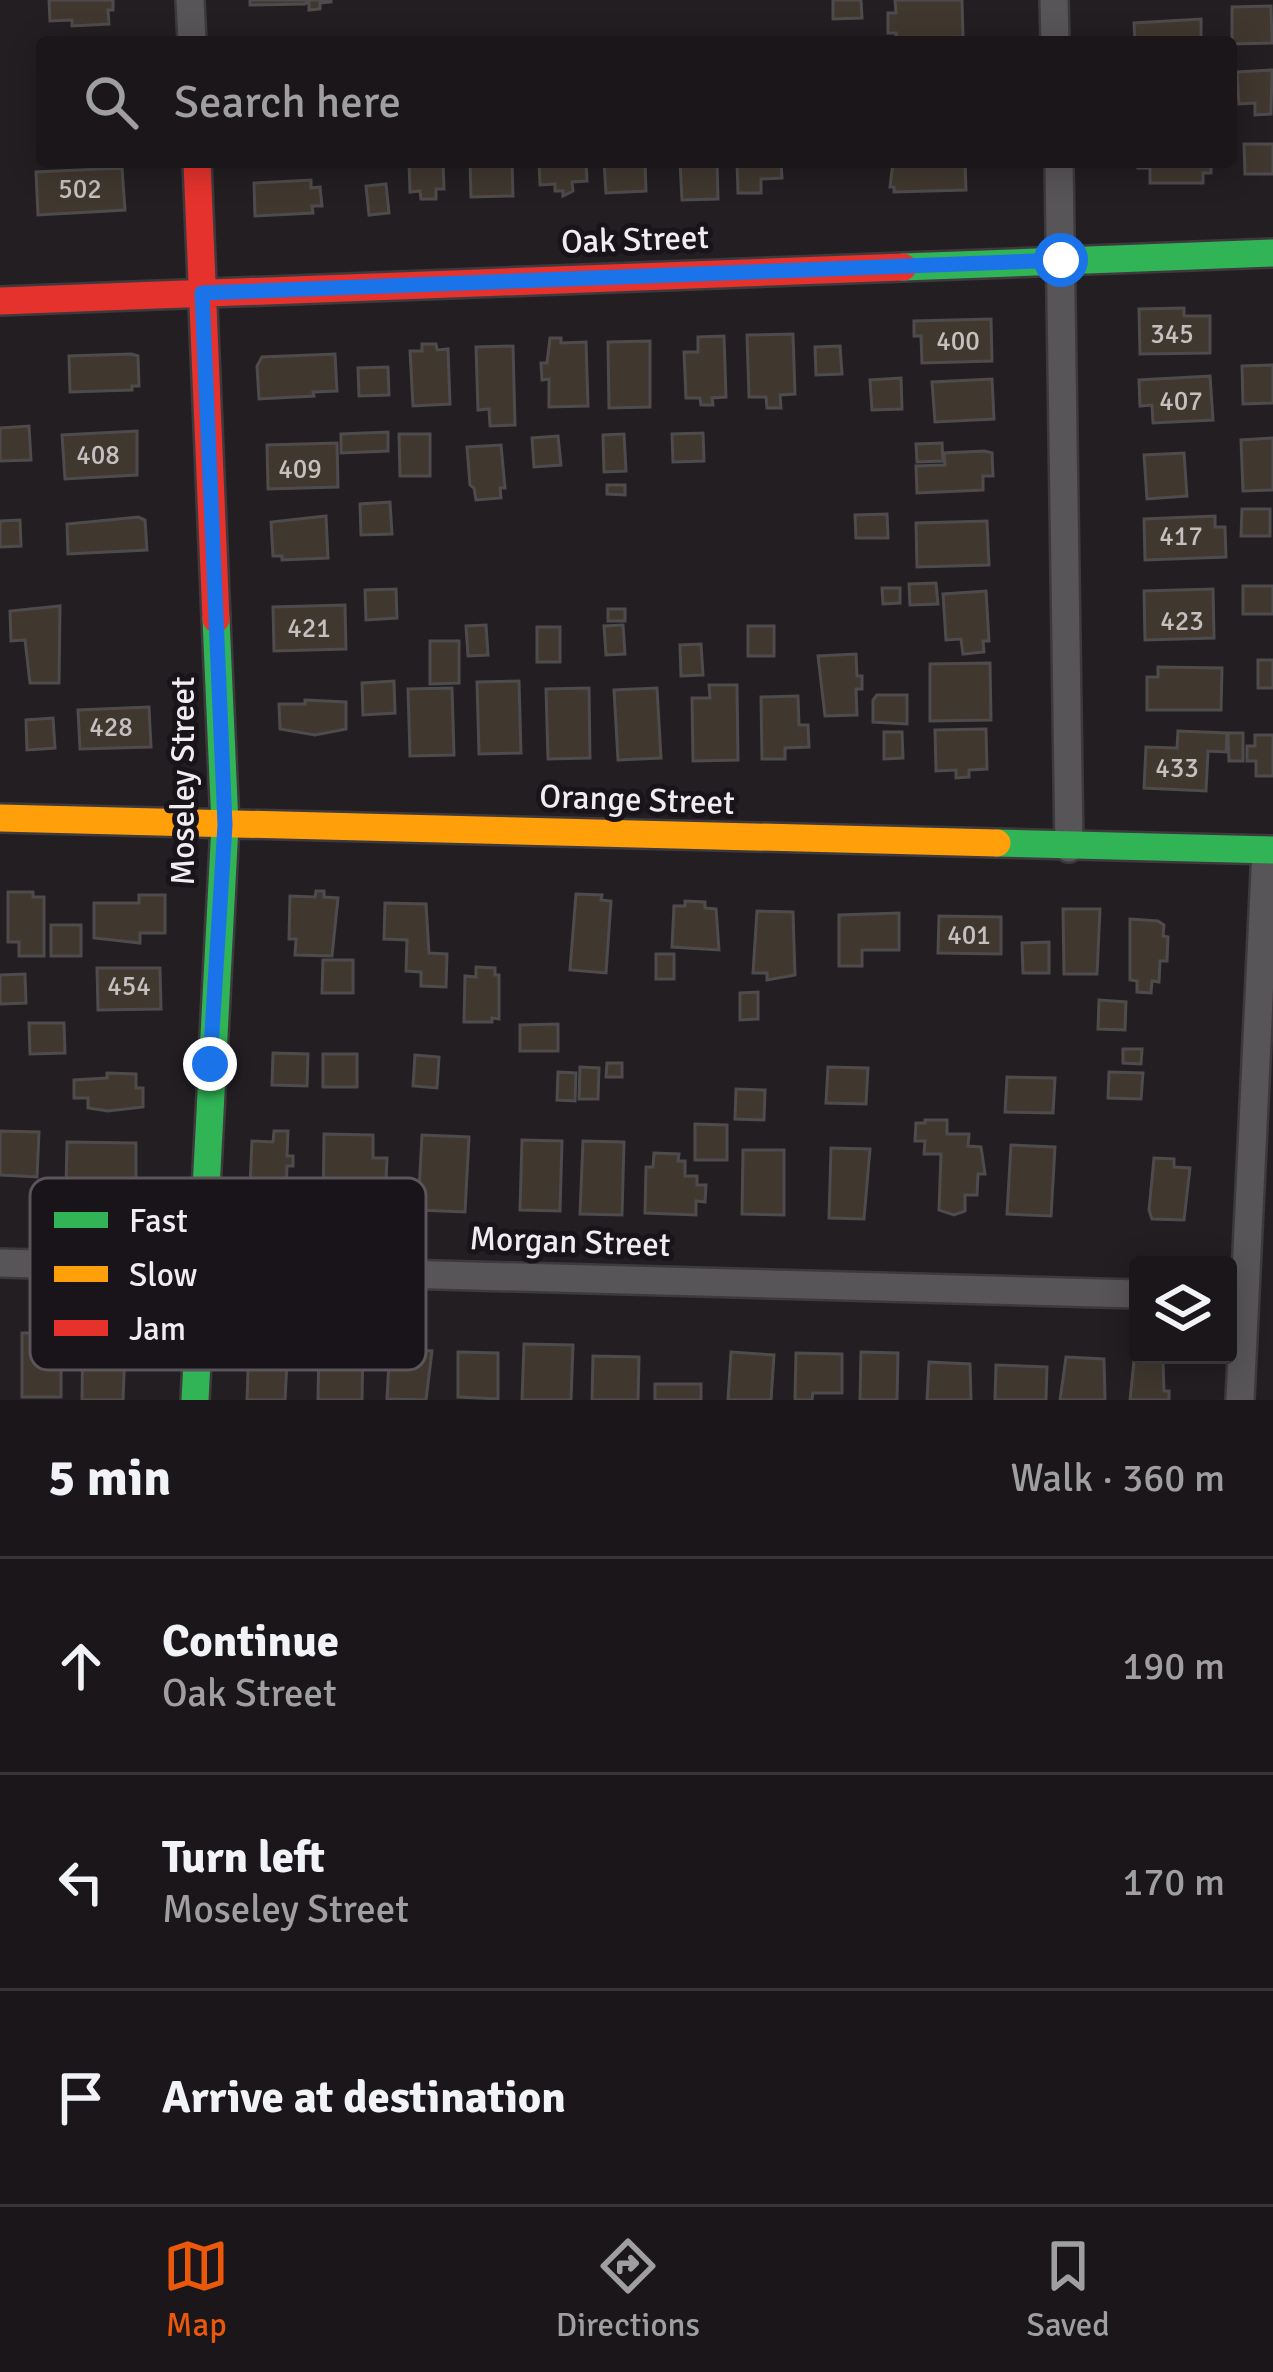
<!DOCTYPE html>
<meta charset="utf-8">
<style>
:root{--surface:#1a161a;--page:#272327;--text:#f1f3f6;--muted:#9f9fa2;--line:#383539;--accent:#ea580c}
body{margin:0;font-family:Signika,sans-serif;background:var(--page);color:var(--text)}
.controls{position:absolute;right:36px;bottom:36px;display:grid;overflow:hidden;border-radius:12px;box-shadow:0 6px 30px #0003}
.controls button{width:108px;height:108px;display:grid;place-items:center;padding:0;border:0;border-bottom:3px solid var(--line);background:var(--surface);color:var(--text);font:60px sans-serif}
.stop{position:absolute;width:36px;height:36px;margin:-27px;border:9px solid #1a73e8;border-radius:50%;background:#fff}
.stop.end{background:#1a73e8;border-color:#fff;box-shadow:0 3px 12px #0008}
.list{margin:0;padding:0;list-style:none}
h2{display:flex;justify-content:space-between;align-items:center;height:156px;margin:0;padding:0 48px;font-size:51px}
h2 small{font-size:39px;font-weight:400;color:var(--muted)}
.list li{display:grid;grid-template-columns:78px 1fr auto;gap:36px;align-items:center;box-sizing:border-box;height:216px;padding:0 48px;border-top:3px solid var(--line)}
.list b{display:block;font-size:45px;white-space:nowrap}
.list p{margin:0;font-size:39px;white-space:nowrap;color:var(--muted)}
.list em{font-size:39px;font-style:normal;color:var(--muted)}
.icon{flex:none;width:66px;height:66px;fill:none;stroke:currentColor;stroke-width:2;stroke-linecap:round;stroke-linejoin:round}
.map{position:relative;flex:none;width:1273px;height:1400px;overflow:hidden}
.search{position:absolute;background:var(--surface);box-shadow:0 6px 30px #0003;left:36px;right:36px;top:36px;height:132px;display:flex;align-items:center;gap:30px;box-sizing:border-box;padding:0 42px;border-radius:12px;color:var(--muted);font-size:45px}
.sheet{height:804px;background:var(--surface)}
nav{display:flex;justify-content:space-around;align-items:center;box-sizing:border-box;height:168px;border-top:3px solid var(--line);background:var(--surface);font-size:33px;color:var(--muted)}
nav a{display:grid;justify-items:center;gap:6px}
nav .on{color:var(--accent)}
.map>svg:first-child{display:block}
</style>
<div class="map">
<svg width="1273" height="1400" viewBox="0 0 1273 1400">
<rect width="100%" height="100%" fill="#221e22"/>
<path fill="#40382f" stroke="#4e4b4c" stroke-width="3" d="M49,0h64v10h-5l1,14 -37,2v-6l-22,1z
M250,0h81v2l-11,1v6l-11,1v-9l-4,3 -55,1z
M833,0h28l1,18 -29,1z
M895,0h67l1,37 -67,2v-6h-8v-20h8z
M1271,6l1,37 -40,1v-37z
M1201,19v23h-66l-1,-19z
M1272,70l-1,44 -16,1v-12l-16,1 -2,-32z
M1244,144h29v30h-28z
M409,162h34l1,27h-8v10h-15l-1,-8 -10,1z
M470,162h42l1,34 -42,1z
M539,162h47l1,19 -15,1 1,9 -10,5v-5h-8v-7l-15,1z
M604,162h41l1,29 -40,2z
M680,162h37l1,37 -36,1z
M737,162h44l1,16 -21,1v14h-23z
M893,162h72l1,28 -72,2v-5h-4z
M1138,162h73v11h-8v10h-53v-15h-12z
M122,168l3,42 -87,5 -2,-43z
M311,180v8l9,-1 2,19h-10l1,7 -58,3 -1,-33z
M386,184l3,29 -20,2 -3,-29z
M1184,308v8h26v37l-70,1 -1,-45z
M991,319l1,42 -70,2 -1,-27h-7v-15z
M793,334l2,60 -15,1 1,13h-14l-1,-11h-17l-2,-62z
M724,336l2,61 -14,1 1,7h-12l-1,-7h-14l-2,-46h14v-15z
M550,338h11v5l25,-1 2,64 -39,1v-28l-7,1 -1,-17h6z
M650,341v66l-41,1 -1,-66z
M422,344h14l1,6 11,-1 2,55 -37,2 -3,-55h12z
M513,346l2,79 -25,1 -1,-17 -11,1 -2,-63z
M840,346l2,28 -26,1 -1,-28z
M131,354l7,2 1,30h-7v4l-62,2 -1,-36z
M335,354l2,37 -24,1 1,4 -55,3 -2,-33 5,-9z
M1273,365v38l-30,1 -1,-38z
M388,367l1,28 -30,1 -1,-28z
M1210,376l3,44 -60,3 -1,-18 -12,1 -1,-26z
M901,378l1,31 -30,1 -2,-30z
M992,379l2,40 -59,3 -3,-40z
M29,426l2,34 -31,1v-33z
M137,431v44l-72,4 -3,-44z
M388,432v19l-47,2v-19z
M703,433l1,28 -31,1 -1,-28z
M399,434h31v42h-30z
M624,434l2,37 -22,1 -1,-37z
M558,436l3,29 -27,2 -2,-29z
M1273,438v52l-30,1 -2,-51z
M337,443l1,44 -70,2 -1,-44z
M942,443l1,18 -26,1 -1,-18z
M501,445l4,43h-5l1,10 -25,2 -2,-12 -4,-3 -3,-38z
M984,451l8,2 1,23h-10v14l-66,3 -1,-27 29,-1 -1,-12z
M1184,453l3,43 -40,3 -3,-44z
M607,485h18v10l-18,-1z
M390,502l2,32 -31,1 -1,-31z
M1242,509h28v27h-29z
M887,514l1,24h-32l-1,-23z
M326,516l2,42 -46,2v-4h-9l-2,-34z
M1215,516v11h10l1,30 -81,3 -1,-41z
M138,517l7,3 2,30 -79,4 -1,-30z
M20,520l1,26 -21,1v-26z
M987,521l2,44 -72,2 -1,-44z
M936,583l2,21 -28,1 -1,-21z
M1243,586h30v28h-30z
M882,588h18v15l-17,1z
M396,589l1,29 -31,2 -1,-30z
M1213,589l1,49 -69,2 -1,-49z
M986,591l3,50h-6l1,11 -21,2 -2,-15 -15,1 -3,-46z
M345,605l1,44 -72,2 -1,-44z
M60,606l-1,77h-29l-5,-43 -14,1 -1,-30z
M608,609h17v12h-17z
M486,625l2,30 -20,1 -2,-30z
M623,625l2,29 -19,1 -2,-29z
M748,626h26v30h-26z
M537,627h23v35h-23z
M430,641h29v42l-29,1z
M701,644l2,31 -22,1 -1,-31z
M856,654l1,22h5v13h-6l1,26 -32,1 -7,-60z
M1258,660h15v28h-15z
M990,663l1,57 -61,1v-57z
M1158,667l64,1 -1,42h-74v-33h11z
M394,681l1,32 -32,2 -1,-32z
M519,681l2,72 -42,1 -2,-72z
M709,685h28l1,75 -45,1 -1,-63h18z
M452,688l2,67 -44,1 -2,-67z
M589,688l1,70 -42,1 -2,-70z
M657,688l4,70 -43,2 -4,-70z
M877,695h30v29l-34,-2v-22z
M798,696l1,29h9l1,22 -24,1v11h-23l-1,-62z
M305,700l41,2v27l-31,6 -35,-6 -1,-25h26z
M149,707l2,40 -71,2 -2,-39z
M53,718l2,30 -28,2 -1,-30z
M986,729l1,40 -18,1v7l-13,1v-8l-20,1 -1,-41z
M1178,731l49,2 -1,19 -18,-1 -2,40 -62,-3 2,-41 31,1z
M884,732h18l1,26 -19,1z
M1228,733h15v28h-14z
M1255,735h18v41h-17v-15h-9v-15h8z
M316,891h8v6l14,1 -6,58 -37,-1 1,-16h-7l1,-43 25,1z
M8,892h25v5h11v59h-25v-14h-11z
M576,894l26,1 -1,5 10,1 -5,72 -36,-3z
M139,895h26v38h-25v10l-46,-5v-35h45z
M685,901l20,1v6l11,1 3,41 -47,-3 2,-41h11z
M385,903l41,1 3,49 18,1 -1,33 -25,-1v-14l-15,-1 1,-31 -23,-1z
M1063,909h37l-3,65h-33z
M757,911l36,1 2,63 -28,5v-7h-14z
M899,913v37h-37v16h-23v-51z
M939,916l62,1v37l-63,-1z
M1130,919l28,2 6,4 -1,11 5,1 -1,24h-7l-1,21 -7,-1 -1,12 -14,-1v-11l-7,-1z
M51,925h30v31h-30z
M1049,942v31h-26l-1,-30z
M656,954h18v25h-18z
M323,960h30v33h-31z
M476,967l19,1v7h4v44l-7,-1v4h-28l1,-46 11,1z
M97,968h63l1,41 -63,1z
M25,974l1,29 -26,1v-29z
M758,992v27l-18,1v-27z
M1099,1000l27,2 -1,28 -27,-1z
M29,1023h35l1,30 -35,1z
M558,1024v27h-38v-26z
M1123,1049h19l-1,15 -18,-1z
M273,1053l35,1 -1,32 -35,-1z
M323,1054h34v33h-34z
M415,1055l24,2 -2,31 -24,-2z
M607,1063h15v14h-16z
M580,1067l19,1 -1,31h-19z
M828,1067l40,1 -2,36 -40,-1z
M558,1072l18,1 -1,28 -18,-1z
M1109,1072l34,1 -2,26 -33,-1z
M107,1073l29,1v14h7v19l-35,4 -20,-3v-10h-14v-18l33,-2z
M1007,1077l48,1 -2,35 -48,-1z
M736,1089l29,1 -1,30 -29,-1z
M925,1120h22v14h22l-1,12 13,1 4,27h-7l-1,21h-12v16l-11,4 -15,-5 2,-56h-17l1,-13h-10l1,-18h9z
M695,1124l32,1v35h-32z
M0,1131l39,1 -2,45 -37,-2z
M274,1131h14l-1,25h6v10h-6l-1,35h-20v9l-17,-1 3,-68 21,1z
M324,1134l49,1v23h14l-1,24h-15v26l-48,-1z
M422,1135l47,2 -4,75 -47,-2z
M522,1140l40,1 -2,70 -40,-1z
M583,1141l41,1 -2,73 -42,-1z
M67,1142l69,1v45l-70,-1z
M1011,1145l44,2 -4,69 -44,-2z
M831,1148l39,1 -6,70 -35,-1z
M743,1150h41v65l-42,-1z
M654,1153l25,1 -1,7h7v15h12v9h9l-1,17 -9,-1v14l-51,-2 1,-46h7z
M1154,1158l20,1v8l16,1 -6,52 -32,-1 -3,-9z
M83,1325h43l-3,75h-41z
M22,1333h30v10h9v54h-39z
M319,1340l44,1 -1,59h-44z
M249,1341l39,1 -3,58h-38z
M390,1343l29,2v5l13,1 -6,49 -39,-1z
M524,1344l49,1 -2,55h-49z
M458,1352l40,1v46l-40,-2z
M731,1352l43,3 -3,45h-43z
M861,1352l37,1 -1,47h-37z
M796,1353l46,1v39h-29l-1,7h-17z
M593,1356l46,1 -1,43h-46z
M1066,1357l38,2 1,41h-45z
M1134,1361l29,1 1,29h5v9h-39z
M929,1362l41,2 1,36h-44z
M996,1365l51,2 -1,33h-51z
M655,1384h46v16h-46z"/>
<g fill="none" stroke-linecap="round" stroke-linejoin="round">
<defs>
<path id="street" d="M190,0l2,42
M1054,0l1,42
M1059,162l10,686
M0,1263l1138,31
M1240,1400l26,-550"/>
<path id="fast" d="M903,267l370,-14
M997,843l276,7
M195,1400l30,-575 -9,-206"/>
<path id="slow" d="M0,818l997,25"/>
<path id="jam" d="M197,162l19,457
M0,301l903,-34"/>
</defs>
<use href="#street" stroke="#3d393d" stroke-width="32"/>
<use href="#fast" stroke="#3d393d" stroke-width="32"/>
<use href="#slow" stroke="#3d393d" stroke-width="32"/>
<use href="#jam" stroke="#3d393d" stroke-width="32"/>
<use href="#street" stroke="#585558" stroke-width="27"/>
<use href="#fast" stroke="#30b455" stroke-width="27"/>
<use href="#slow" stroke="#ff9f0a" stroke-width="27"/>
<use href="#jam" stroke="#e5322d" stroke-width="27"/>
</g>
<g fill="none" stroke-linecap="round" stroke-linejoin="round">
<path stroke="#1a73e8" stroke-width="15" d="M210,1064l15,-239 -23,-532 859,-33"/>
</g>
<g text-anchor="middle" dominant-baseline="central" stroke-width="10" stroke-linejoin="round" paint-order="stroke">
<g font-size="27" fill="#c5bfc0">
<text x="80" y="189">502</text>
<text x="1172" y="334">345</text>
<text x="958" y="341">400</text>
<text x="1181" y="401">407</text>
<text x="98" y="455">408</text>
<text x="300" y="469">409</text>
<text x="1181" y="536">417</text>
<text x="1182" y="621">423</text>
<text x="309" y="628">421</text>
<text x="111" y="727">428</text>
<text x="1177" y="768">433</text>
<text x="969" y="935">401</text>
<text x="129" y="986">454</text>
</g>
<g font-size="33" fill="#f1ecf1" stroke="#191419">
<text transform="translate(635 240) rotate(-2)">Oak Street</text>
<text transform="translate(183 781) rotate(-90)">Moseley Street</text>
<text transform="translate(637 800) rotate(2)">Orange Street</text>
<text transform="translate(570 1242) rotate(2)">Morgan Street</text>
</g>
</g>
<rect x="30" y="1178" width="396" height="192" rx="18" fill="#191419" stroke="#5a555a" stroke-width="3"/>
<rect x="54" y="1212" width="54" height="16" fill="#30b455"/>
<rect x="54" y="1266" width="54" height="16" fill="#ff9f0a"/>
<rect x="54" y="1320" width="54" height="16" fill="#e5322d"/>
<g font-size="33" fill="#f1ecf1">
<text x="129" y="1232">Fast</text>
<text x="129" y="1286">Slow</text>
<text x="129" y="1340">Jam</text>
</g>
</svg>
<div class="controls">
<button><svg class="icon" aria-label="layers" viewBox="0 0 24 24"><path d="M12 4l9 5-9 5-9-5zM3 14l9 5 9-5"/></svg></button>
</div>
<div class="stop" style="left:1061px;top:260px"></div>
<div class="stop end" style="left:210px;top:1064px"></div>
<div class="search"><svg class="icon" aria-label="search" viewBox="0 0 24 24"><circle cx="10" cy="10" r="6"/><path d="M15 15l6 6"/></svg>Search here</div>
</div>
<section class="sheet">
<h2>5 min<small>Walk · 360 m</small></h2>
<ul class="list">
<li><svg class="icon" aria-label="ahead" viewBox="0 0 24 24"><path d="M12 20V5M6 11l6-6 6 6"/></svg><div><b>Continue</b><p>Oak Street</p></div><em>190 m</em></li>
<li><svg class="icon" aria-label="left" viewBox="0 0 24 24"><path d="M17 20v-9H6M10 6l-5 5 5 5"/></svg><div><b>Turn left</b><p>Moseley Street</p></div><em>170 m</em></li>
<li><svg class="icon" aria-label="arrive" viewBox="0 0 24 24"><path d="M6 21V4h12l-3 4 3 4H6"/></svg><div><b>Arrive at destination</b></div></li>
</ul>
</section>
<nav>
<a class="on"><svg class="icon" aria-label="map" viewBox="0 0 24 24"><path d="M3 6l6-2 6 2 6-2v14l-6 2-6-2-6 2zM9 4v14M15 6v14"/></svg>Map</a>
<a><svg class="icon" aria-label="directions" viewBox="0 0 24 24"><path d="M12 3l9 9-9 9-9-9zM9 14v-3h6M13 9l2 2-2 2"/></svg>Directions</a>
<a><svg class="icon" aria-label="saved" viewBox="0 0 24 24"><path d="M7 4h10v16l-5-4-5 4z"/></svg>Saved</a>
</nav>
